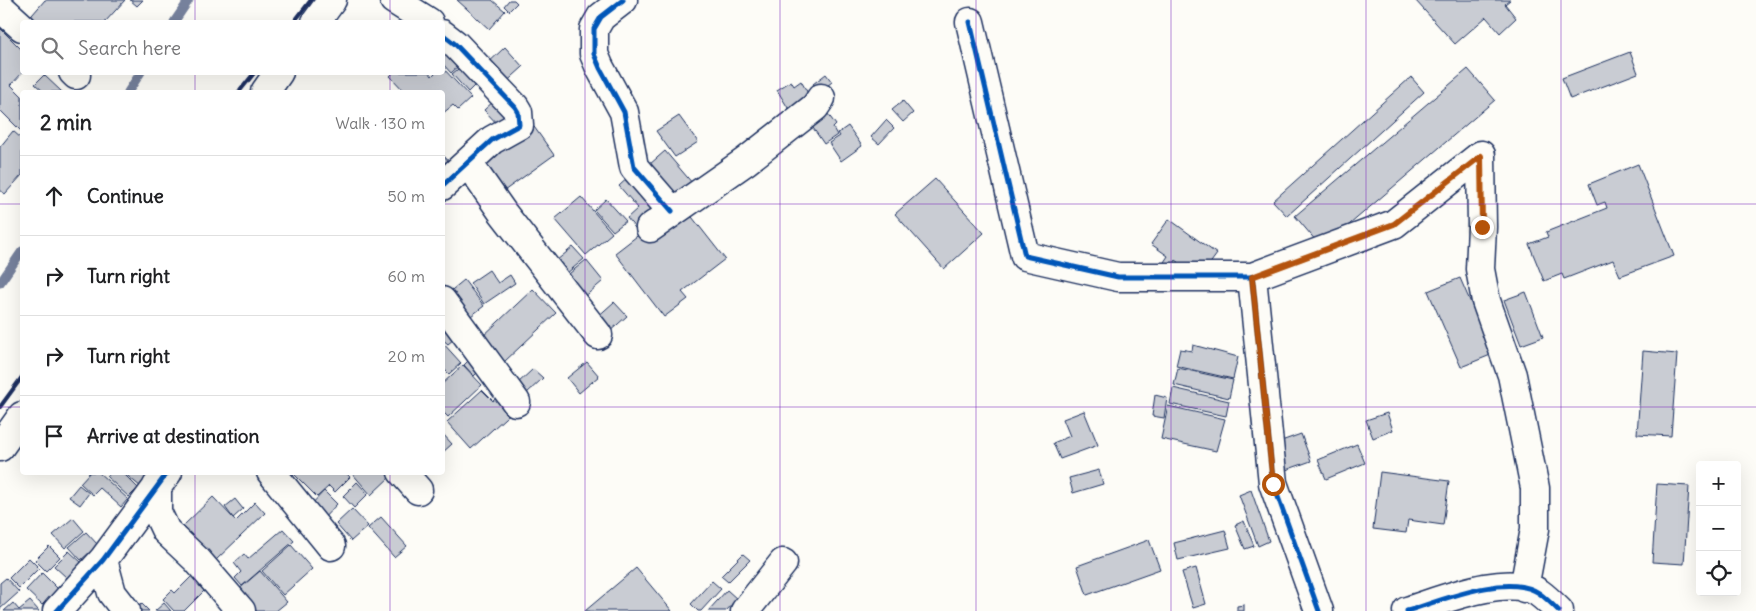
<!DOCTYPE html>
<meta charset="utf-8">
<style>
:root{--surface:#fff;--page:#f6f6f6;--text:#202124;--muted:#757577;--line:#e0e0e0}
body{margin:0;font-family:Delius,sans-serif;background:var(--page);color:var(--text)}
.controls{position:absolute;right:15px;bottom:15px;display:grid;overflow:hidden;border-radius:5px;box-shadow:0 5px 20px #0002}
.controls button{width:45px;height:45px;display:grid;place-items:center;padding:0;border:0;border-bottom:1px solid var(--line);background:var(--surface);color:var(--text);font:25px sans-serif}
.stop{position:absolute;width:15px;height:15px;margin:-11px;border:4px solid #b45309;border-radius:50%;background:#fff}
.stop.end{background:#b45309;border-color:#fff;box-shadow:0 1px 5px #0008}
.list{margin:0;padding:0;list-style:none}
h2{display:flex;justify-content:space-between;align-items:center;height:65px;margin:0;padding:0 20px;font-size:21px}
h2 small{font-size:16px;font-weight:400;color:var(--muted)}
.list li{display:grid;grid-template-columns:32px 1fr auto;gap:15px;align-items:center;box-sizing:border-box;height:80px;padding:0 20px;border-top:1px solid var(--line)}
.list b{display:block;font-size:19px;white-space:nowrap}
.list em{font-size:16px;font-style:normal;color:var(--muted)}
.icon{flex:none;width:28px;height:28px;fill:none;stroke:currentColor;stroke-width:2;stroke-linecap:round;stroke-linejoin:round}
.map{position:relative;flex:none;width:1756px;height:611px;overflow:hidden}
.search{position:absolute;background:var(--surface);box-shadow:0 5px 20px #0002;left:20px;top:20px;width:425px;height:55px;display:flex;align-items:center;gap:12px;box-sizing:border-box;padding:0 18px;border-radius:5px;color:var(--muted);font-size:19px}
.panel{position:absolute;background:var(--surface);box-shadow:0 5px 20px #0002;left:20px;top:90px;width:425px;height:385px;border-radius:5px}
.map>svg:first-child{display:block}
</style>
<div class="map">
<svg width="1756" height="611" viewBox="0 0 1756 611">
<rect width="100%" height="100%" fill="#fdfcf7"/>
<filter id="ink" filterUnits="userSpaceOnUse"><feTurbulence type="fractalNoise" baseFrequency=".02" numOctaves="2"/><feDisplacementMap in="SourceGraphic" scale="10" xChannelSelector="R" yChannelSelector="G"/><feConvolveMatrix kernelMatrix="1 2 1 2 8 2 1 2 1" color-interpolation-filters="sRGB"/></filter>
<g filter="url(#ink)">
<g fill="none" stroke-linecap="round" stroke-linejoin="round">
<path stroke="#76819c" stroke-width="9" d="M174,22l15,-22
M128,92l13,-20
M0,283l22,-32"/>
</g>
<path fill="#c9ccd3" stroke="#1b2f5e" d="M45,0h80l-20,22h-79z
M130,0h13l-6,6z
M457,0h35l13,11 -16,18z
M509,0h5l3,3 -8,8 -5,-5z
M1415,0h95l-5,4 11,14 -16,15 -14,-16 -31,27z
M0,28l22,22 1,22 -12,13 11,11v36l-22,-22z
M442,42l20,21 -11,10 -9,-10z
M505,47l18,20 -21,19 -18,-19z
M1630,52l8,21 -68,26 -8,-21z
M463,65l15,17 -10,10 -16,-18z
M442,67l29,31 -13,12 -5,-5 -11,9v-22h-37l-15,-16 4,-4h35l3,4 4,-4h6z
M1468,69l27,31 -173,148 -27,-32z
M826,74l6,8 -5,4 3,5 -8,5 -9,-12z
M44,75l18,17h-18l-9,-8z
M1411,77l13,15 -137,124 -14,-15z
M791,81l3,5 7,-5 9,16 -17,19 -16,-26z
M495,100l16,19 -10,9 -17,-18z
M903,101l10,12 -10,9 -11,-12z
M825,110l11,15 -3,3 4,7 -13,9 -15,-22z
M679,116l19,26 -23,15 -19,-26z
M886,120l8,8 -15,16 -8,-7z
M532,124l22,31 -57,41 -23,-31z
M848,126l14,20 -21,15 -12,-18 11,-7 -2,-3z
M13,131l9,8v36l-17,19 -5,-4v-43z
M665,151l28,33 -23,20 -28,-33z
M442,154l13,14 -13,11z
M1638,164l36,92 -54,20 -7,-16 -49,19 -2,-5 -18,7 -15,-37 19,-7 -2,-5 61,-24 -2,-6 -8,3 -8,-21z
M631,175l28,33 -24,20 -8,-10 11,-10 -19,-22z
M935,179l49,54 -40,36 -49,-55z
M581,197l31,36 -26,22 -31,-36z
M606,199l20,22 -13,10 -19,-21z
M685,208l40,51 -43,33 6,7 -24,18 -49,-64 26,-20z
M1169,219l48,35 -17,23 -24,-17 -5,7 -7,-5 4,-6 -17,-12z
M573,247l11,12 -23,19 -10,-13z
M586,260l17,21 -21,18 -18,-21z
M489,270l9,13 12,-8 5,8 -31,21 -14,-21z
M1460,278l33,76 -32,13 -33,-76z
M464,280l20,26 -17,13 -20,-25z
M533,289l23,24 -52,49 -23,-24z
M1526,292l17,45 -22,8 -17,-45z
M614,302l13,14 -19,17 -13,-14z
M447,321l12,14 -11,9 -6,-5v-14z
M442,342l19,21 -12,11 -7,-7z
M1193,345l45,12 -5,22 -57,-13 4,-17 12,2z
M1643,351l34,3 -6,82 -34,-2z
M473,356l10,11 -9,9 -10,-11z
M587,362l12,14 -20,17 -12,-15z
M463,365l19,20 -34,32 -6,-6v-27z
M1178,368l55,12 -4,18 -55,-13z
M533,369l10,9 -17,16 -9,-10z
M1173,388l56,13 -3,15 -56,-12z
M482,390l11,11 9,-8 14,15 -45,41 -24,-27z
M1155,395l12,3 -3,20 -12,-2z
M1168,406l57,13 -9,32 -55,-12z
M1084,411l14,34 -38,14 -7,-16 17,-7 -7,-17z
M1387,413l6,17 -20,8 -7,-18z
M442,433l10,11 -10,9z
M1301,434l10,27 -28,10 -10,-27z
M1357,444l8,19 -39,16 -8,-19z
M1099,470l4,14 -30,9 -4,-15z
M90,472h8l30,27 -7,8 -21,-19 -7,7 -13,-12z
M111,472h11l16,16 -9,9 -22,-20z
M123,472h29l-11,15z
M289,472h56l5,5 -15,15 -6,-6 -12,11 -23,-23 -2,2z
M351,472h39l2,3 -21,20z
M1380,472l69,9 -6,44 -35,-5 -2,13 -33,-4z
M357,482l11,12 -14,14 -11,-12z
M1657,484l32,2 -5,78 -32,-2z
M79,485l10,8 -9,12 -11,-8z
M1251,490l18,51 -11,5 -19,-51z
M324,491l13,13 -16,17 -13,-13z
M213,497l23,24 19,-19 10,11 -49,47 -33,-34z
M235,499l8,10 -10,9 -8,-11z
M352,509l16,17 -17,15 -15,-17z
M381,517l26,29 -13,11 -26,-29z
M73,518l11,13 -19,17 -12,-13z
M1244,521l10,25 -9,3 -10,-24z
M283,529l11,12 -52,45 -7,-8 6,-6 -7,-9 10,-9 4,5z
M1225,530l5,18 -52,12 -4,-17z
M86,532l12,13 -17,15 -12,-13z
M1149,540l11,29 -73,26 -10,-29z
M291,545l21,24 -29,26 -21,-24z
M49,546l11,11 -14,14 -11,-11z
M69,551l13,12 -15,15 -13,-12z
M743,554l7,6 -22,22 -7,-6z
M29,558l10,10 -20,20 -10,-10z
M636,568l36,43h-87z
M1196,568l10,36 -13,4 -11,-36z
M260,571l27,31 -11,9h-22l-17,-20z
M42,573l16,16 -16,16 -16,-15z
M195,573l14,13 -25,25h-10l-11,-12 9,-9 3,3z
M6,578l13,14 -19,17v-26z
M712,581l9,8 -20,22h-3l-7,-7z
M727,590l10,9 -11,12h-18z
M30,601l9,10h-35l9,-8 6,7z
M141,603l8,8h-16z
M164,603l7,8h-16z
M1244,605v6h-7v-5z"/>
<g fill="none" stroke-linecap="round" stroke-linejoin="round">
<defs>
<path id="minor" d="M394,0l35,22
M623,0l-22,17 -7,12v25l6,14 24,44 10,55 38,44
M0,7l22,20
M316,22l16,-22
M970,22l55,234 93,21h134l21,206 46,128
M442,34l13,10 60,63 3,5 1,13 -27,15 -50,46
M73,72l3,3
M265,92l14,-20
M468,163l35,50 95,122
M650,228l96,-67 69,-54 6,-9
M1252,277l142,-53 87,-69 1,72 -2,42 6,32 26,74 23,113v41l-11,59
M442,301l74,101
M0,447l22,-31
M271,472l60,74
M402,472l16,18
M157,486v26l9,19 31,29 44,51
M103,560l9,33 14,18
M57,611l46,-51 65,-88
M745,611l38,-48
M1407,611c33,-10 101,-39 132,-18 7,5 14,12 20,18"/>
</defs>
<use href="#minor" stroke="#1b2f5e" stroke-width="31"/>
<use href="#minor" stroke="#fdfcf7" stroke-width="28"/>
<path stroke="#1b2f5e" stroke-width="4" d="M294,22l17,-22
M239,92l16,-20
M0,407l22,-30"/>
<defs>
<path id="cycleway" d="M623,0l-22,17 -7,12v25l6,14 24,44 10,55 38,44
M970,22l55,234 93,21h134l21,206 46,128
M442,34l13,10 60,63 3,5 1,13 -27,15 -50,46
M57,611l46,-51 65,-88
M1407,611c33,-10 101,-39 132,-18 7,5 14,12 20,18"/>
</defs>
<use href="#cycleway" stroke="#fdfcf7" stroke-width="8"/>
<use href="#cycleway" stroke="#0057b8" stroke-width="5"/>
</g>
</g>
<g fill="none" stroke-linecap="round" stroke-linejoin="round" filter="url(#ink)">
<path stroke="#b45309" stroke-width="6" d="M1273,484l-21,-207 142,-53 87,-68 1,71"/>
</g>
<path fill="none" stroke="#7b2cbf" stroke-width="1" stroke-opacity="0.55" d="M195,0v22M390,0v22M585,0v611M780,0v611M976,0v611M1171,0v611M1366,0v611M1561,0v611M195,72v20M390,72v20M0,204h22M442,204h1314M0,407h22M442,407h1314M195,472v139M390,472v139"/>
</svg>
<div class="controls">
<button>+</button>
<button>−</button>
<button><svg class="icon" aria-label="locate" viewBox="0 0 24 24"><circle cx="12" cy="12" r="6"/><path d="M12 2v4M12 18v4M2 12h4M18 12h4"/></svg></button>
</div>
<div class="stop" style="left:1273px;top:484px"></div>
<div class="stop end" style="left:1482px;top:227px"></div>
<div class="search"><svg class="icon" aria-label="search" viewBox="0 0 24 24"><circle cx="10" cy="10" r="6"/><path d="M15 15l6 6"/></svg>Search here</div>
<section class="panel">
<h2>2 min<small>Walk · 130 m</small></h2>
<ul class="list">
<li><svg class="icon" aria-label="ahead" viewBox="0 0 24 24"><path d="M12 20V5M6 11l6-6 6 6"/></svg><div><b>Continue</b></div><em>50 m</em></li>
<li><svg class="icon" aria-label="right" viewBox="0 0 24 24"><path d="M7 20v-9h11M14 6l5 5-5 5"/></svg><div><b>Turn right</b></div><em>60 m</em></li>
<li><svg class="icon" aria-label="right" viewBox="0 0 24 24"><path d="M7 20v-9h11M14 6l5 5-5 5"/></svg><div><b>Turn right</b></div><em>20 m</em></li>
<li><svg class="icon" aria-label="arrive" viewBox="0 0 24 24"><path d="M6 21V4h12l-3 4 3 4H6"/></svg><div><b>Arrive at destination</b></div></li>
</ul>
</section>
</div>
